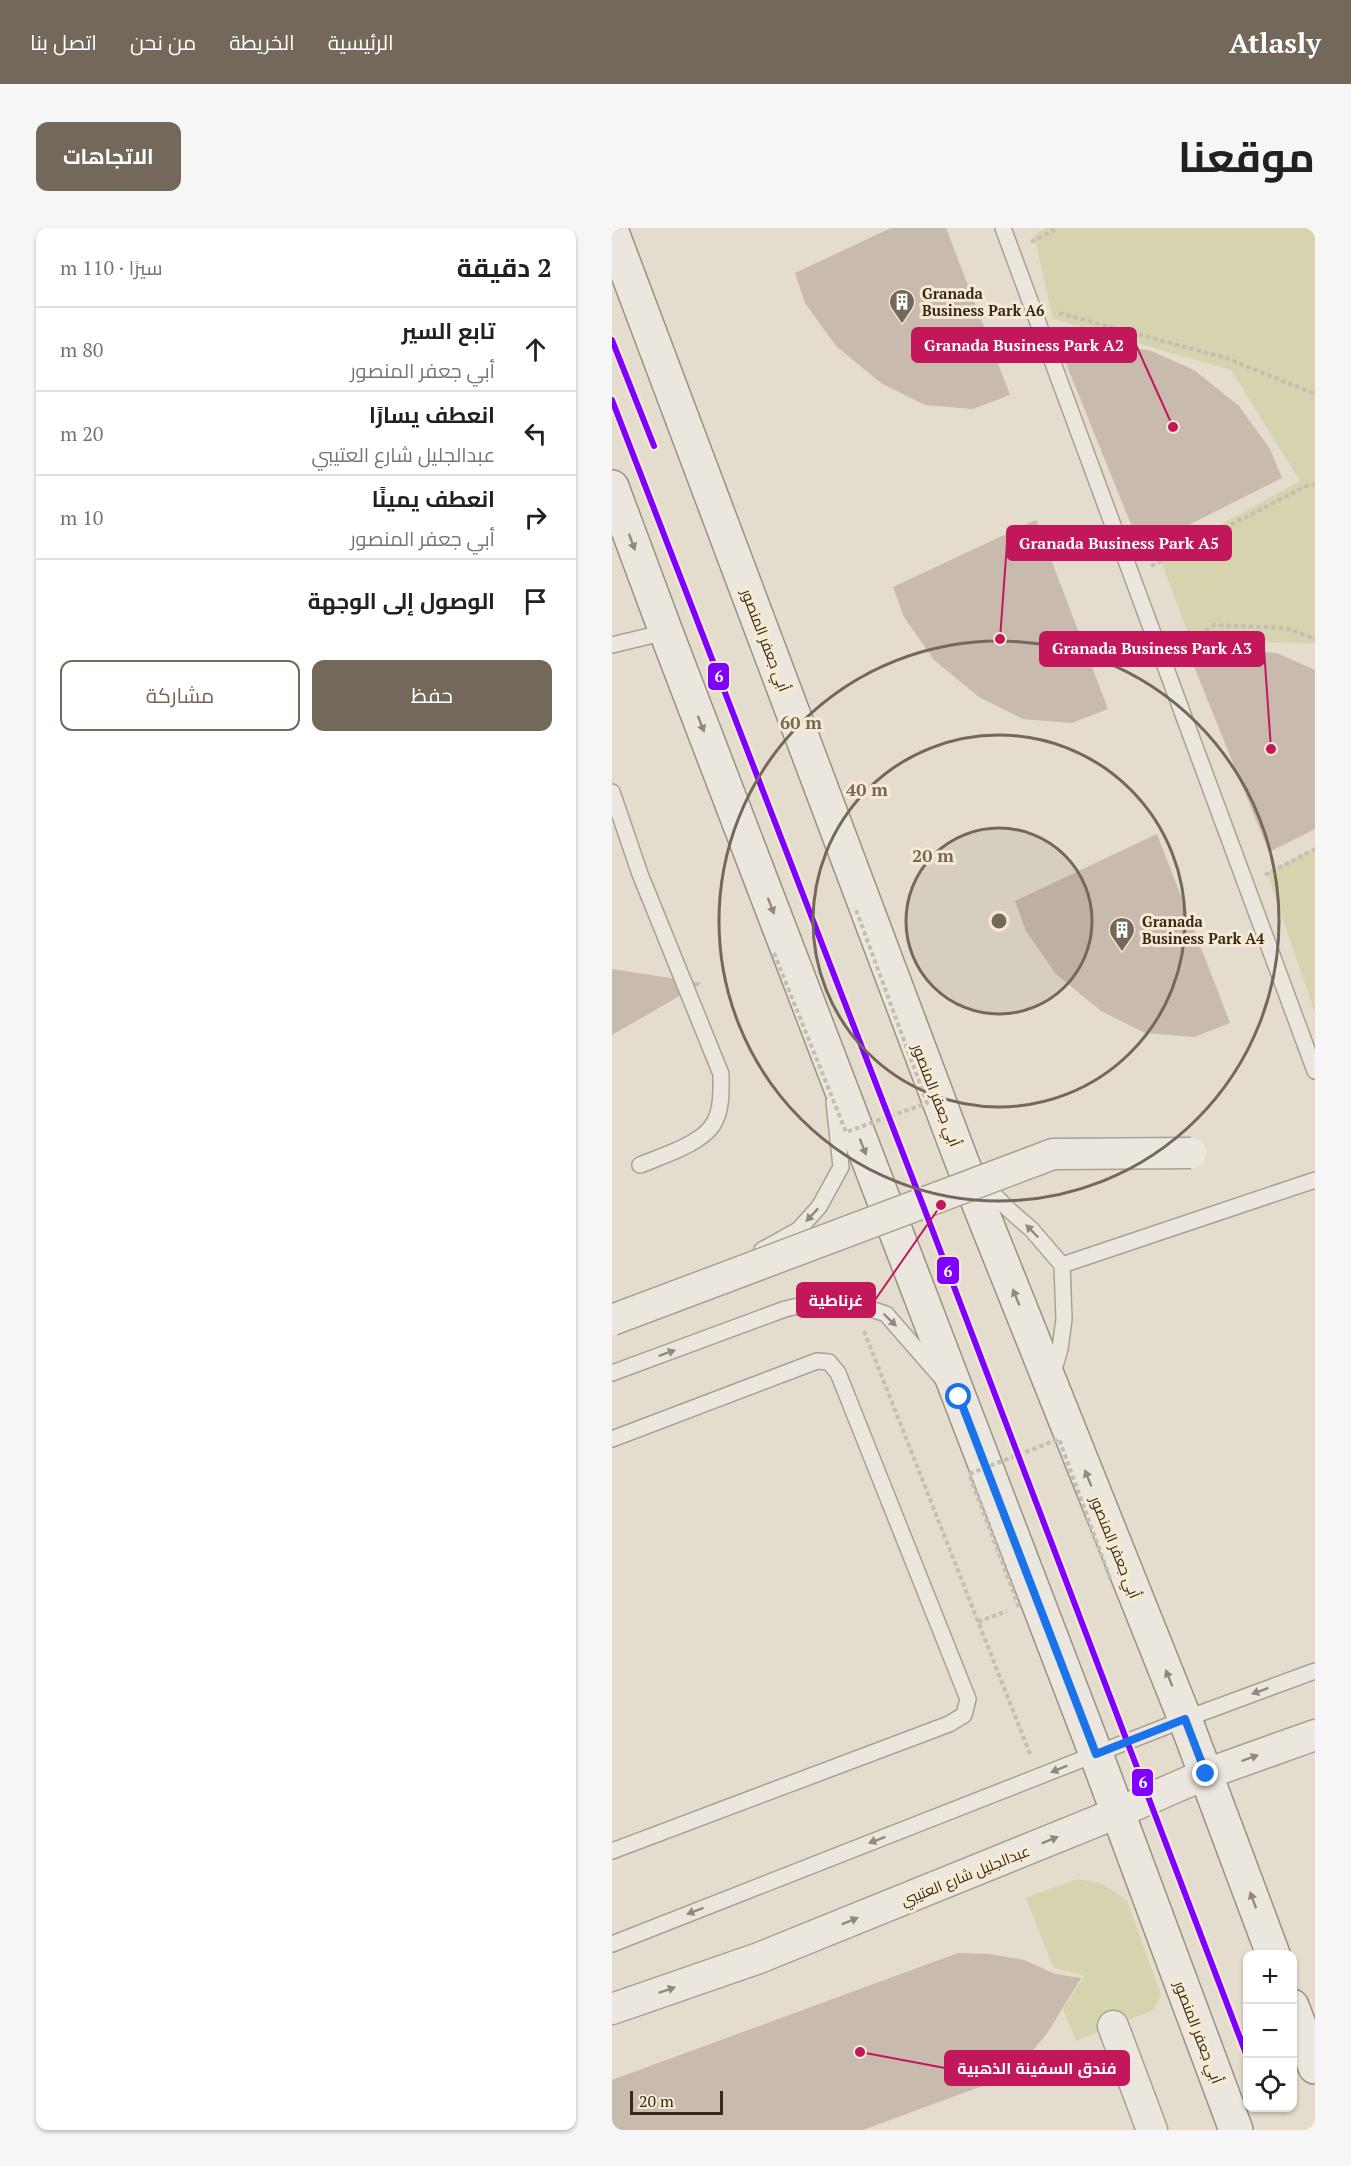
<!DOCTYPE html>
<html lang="ar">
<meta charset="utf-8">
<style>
:root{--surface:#fff;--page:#f6f6f6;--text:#202124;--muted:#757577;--line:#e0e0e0;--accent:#74685a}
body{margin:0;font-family:"PT Serif",Cairo,serif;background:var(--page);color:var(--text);direction:rtl}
.controls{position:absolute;right:18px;bottom:18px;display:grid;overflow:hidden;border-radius:12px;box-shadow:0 2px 4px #0004}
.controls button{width:54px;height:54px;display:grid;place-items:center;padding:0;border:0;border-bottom:2px solid var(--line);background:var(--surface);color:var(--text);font:30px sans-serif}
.scale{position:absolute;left:18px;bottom:15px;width:93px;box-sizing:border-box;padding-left:6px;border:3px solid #38291d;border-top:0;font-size:16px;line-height:21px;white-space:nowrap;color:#38291d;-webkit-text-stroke:4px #f6ead1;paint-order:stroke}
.stop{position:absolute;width:18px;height:18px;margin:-14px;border:4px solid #1a73e8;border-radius:50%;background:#fff}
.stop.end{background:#1a73e8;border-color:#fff;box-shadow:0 2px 6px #0008}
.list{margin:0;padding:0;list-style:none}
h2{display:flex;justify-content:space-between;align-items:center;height:78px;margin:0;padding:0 24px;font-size:26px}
h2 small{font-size:20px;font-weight:400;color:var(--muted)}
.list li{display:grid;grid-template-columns:39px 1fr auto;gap:18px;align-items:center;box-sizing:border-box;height:84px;padding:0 24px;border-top:2px solid var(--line)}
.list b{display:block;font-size:22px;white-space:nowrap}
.list p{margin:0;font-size:20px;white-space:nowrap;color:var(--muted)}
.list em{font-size:20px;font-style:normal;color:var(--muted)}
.actions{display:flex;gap:12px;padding:18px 24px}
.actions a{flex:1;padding:14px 0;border:2px solid var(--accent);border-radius:12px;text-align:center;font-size:21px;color:var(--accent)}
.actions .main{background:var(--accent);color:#fff}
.icon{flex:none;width:33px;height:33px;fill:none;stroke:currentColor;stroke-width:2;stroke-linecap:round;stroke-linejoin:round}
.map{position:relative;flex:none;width:703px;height:1902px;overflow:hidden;direction:ltr;border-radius:12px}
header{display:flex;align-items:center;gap:36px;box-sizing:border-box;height:84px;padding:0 30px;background:var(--accent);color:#fff}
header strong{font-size:28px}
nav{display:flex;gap:33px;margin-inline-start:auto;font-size:21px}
.intro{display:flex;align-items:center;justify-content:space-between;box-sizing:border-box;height:144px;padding:0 36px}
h1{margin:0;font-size:42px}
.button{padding:15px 27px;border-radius:12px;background:var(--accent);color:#fff;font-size:21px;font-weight:700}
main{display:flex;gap:36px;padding:0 36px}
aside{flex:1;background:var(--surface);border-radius:12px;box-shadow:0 2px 4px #0004}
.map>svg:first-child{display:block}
</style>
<header>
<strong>Atlasly</strong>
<nav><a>الرئيسية</a><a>الخريطة</a><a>من نحن</a><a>اتصل بنا</a></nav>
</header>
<div class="intro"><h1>موقعنا</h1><a class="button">الاتجاهات</a></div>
<main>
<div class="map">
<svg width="703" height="1902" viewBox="0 0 703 1902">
<rect width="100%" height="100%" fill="#e4dccc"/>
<path fill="#d5d4ae" d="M434,0h269v415l-124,-2 -31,-83 140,-77 -69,-111 -178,-51 -19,-84z
M703,621v164l-48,-140z
M465,1651l26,5 24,17 34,94 -8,15 -77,31 -13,-32 21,-33 -31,-9 -27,-69z"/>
<path fill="#c8baad" d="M279,0h55l64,167 -37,14 -48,-4 -44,-22 -45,-37 -31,-43 -10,-30z
M488,118l49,4 45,20 45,36 31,43 12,29 -141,71 -76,-188z
M424,292l72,189 -36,14 -49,-4 -44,-22 -45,-37 -30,-43 -11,-30z
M616,421l49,4 38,17v159l-46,23 -76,-188z
M545,606l73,189 -36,14 -49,-4 -44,-22 -45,-37 -30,-43 -11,-30z
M0,741l90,14 -90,52z
M346,1725l31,1 35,6 31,14 26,4 -33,54 -33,40 -30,13 -122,45h-251v-50z"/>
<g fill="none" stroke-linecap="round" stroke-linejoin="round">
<defs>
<path id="lane" d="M391,0l312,843
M0,417l54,-13
M0,564l28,82 81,200c0,15 1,33 -6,47 -10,22 -53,35 -75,44
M368,952l28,29 24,21 30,35 2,54 -4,30 -8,27
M150,1022l36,-20 21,-23 22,-40 -7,-65
M450,1037l253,-85
M0,1145l173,-64 35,-8 33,2 33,11 55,63
M0,1211l205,-78 12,1 9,11 130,326 -4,16 -15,9 -337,127
M0,1716l573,-225 130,-48"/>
<path id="street" d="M0,1781l147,-51 358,-145 89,-39 109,-39
M501,1798l39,104"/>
<path id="secondary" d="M0,4l350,930 223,557 88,235
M0,259l54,145 430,1122 140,376
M680,1778l23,61"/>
</defs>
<use href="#lane" stroke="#a9a195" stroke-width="18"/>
<use href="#street" stroke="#a9a195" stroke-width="33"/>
<use href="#secondary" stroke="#999185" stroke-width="36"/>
<path stroke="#c5beb4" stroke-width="4" stroke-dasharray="4.5 3" stroke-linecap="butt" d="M419,14l27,-14
M447,85l167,45 89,36
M539,338l155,-80 9,-2
M569,420l33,-23 72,3 29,11
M653,647l50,-26
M252,1103l166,423
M366,1394l29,-11"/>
<use href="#lane" stroke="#ece7de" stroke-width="15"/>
<use href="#street" stroke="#ece7de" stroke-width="30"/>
<use href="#secondary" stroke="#ece7de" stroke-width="33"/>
<defs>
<path id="street-bridge" d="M0,1092l441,-166 138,-1"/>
</defs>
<use href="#street-bridge" stroke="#a9a195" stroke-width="33" stroke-linecap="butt"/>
<path stroke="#c5beb4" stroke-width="4" stroke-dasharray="4.5 3" stroke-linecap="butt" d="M162,725l72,179 81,-29 -72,-196
M407,1379l-50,-133 90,-35 51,139"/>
<use href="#street-bridge" stroke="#ece7de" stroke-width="30"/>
<defs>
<path id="metro-1" d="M0,112l42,106
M0,172l312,808 324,851"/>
</defs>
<use href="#metro-1" stroke="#f6ead1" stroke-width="10"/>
<use href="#metro-1" stroke="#7f00ff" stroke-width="6"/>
</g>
<defs><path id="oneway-solid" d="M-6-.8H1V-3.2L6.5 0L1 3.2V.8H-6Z" transform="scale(1.5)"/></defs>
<g fill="#92887e">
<use href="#oneway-solid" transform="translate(20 314) rotate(70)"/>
<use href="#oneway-solid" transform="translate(89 496) rotate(69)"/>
<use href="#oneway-solid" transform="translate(159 678) rotate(69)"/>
<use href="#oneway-solid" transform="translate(251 919) rotate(69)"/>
<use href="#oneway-solid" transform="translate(200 987) rotate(133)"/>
<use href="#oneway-solid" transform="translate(420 1003) rotate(-134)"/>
<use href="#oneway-solid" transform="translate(404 1069) rotate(-112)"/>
<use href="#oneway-solid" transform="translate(278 1092) rotate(44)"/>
<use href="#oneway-solid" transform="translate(55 1125) rotate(-20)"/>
<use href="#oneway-solid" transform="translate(476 1250) rotate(-112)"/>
<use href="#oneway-solid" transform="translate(557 1450) rotate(-112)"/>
<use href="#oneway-solid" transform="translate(648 1463) rotate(160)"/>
<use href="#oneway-solid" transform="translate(638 1530) rotate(-20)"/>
<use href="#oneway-solid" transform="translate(447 1541) rotate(158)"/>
<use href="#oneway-solid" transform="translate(265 1612) rotate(159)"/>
<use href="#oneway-solid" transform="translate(438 1612) rotate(-22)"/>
<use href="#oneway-solid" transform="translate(641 1672) rotate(-110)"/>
<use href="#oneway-solid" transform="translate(83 1683) rotate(159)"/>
<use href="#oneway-solid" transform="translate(238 1693) rotate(-22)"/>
<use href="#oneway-solid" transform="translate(55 1762) rotate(-19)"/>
</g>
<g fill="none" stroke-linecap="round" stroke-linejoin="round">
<path stroke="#1a73e8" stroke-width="8" d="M347,1169l137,357 89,-35 21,55"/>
</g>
<circle cx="387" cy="693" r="93" fill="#74685a" fill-opacity=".12"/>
<g fill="none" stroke="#74685a" stroke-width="3">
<circle cx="387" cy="693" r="93"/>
<circle cx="387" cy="693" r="186"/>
<circle cx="387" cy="693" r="280"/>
</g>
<defs>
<symbol id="building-pin" viewBox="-11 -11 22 30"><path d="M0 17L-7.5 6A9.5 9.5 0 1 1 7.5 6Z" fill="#74685a" stroke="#f6ead1"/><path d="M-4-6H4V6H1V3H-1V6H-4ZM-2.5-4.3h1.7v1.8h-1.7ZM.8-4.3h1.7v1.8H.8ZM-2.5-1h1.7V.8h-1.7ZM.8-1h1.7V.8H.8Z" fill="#fff"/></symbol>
</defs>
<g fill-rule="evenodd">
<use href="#building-pin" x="275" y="59" width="30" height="40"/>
<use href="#building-pin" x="495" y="687" width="30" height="40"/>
</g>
<g text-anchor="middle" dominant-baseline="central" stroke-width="6" stroke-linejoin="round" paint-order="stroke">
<g font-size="15" font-weight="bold" fill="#38291d" stroke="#f6ead1" text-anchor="start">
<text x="310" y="65">Granada<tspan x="310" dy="17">Business Park A6</tspan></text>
<text x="530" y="693">Granada<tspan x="530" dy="17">Business Park A4</tspan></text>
</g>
<g font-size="15" fill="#38291d" stroke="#f6ead1">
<text transform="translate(154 412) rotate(69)">أبي جعفر المنصور</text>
<text transform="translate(325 867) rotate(69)">أبي جعفر المنصور</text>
<text transform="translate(504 1319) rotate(68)">أبي جعفر المنصور</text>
<text transform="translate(353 1647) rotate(-22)">عبدالجليل شارع العتيبي</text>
<text transform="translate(587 1804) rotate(69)">أبي جعفر المنصور</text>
</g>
</g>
<circle cx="387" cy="693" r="9" fill="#74685a" stroke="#f6ead1" stroke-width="3"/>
<g font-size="18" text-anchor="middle" font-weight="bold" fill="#74685a" stroke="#f6ead1" stroke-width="6" stroke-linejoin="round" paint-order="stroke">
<text x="189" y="501">60 m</text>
<text x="255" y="568">40 m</text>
<text x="321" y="634">20 m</text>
</g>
<path fill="none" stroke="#c2185b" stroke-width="2" d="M561 199L524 117M388 411L395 315M659 521L652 421M329 977L263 1072M248 1824L333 1840"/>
<g fill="#c2185b" stroke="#f6ead1" stroke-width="2">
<circle cx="561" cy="199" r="6"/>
<circle cx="388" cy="411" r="6"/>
<circle cx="659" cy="521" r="6"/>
<circle cx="329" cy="977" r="6"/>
<circle cx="248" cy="1824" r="6"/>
</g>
<g fill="#c2185b" stroke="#c2185b" stroke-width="2">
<rect x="300" y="100" width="224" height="34" rx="6"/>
<rect x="395" y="298" width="224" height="34" rx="6"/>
<rect x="428" y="404" width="224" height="34" rx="6"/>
<rect x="185" y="1055" width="78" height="34" rx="6"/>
<rect x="333" y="1823" width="184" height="34" rx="6"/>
</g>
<g font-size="16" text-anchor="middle" font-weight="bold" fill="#fff">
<text x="412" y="123">Granada Business Park A2</text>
<text x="507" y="321">Granada Business Park A5</text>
<text x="540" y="426">Granada Business Park A3</text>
<text x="224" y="1078">غرناطية</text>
<text x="425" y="1846">فندق السفينة الذهبية</text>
</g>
<g stroke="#f6ead1" stroke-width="2">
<rect x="95" y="434" width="23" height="29" rx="6" fill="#7f00ff"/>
<rect x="324" y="1028" width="24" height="29" rx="6" fill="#7f00ff"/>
<rect x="519" y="1540" width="23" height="29" rx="6" fill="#7f00ff"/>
</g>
<g font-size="16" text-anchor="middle" font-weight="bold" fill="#fff">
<text x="107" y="454">6</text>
<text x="336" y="1049">6</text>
<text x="531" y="1560">6</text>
</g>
</svg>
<div class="controls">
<button>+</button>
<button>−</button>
<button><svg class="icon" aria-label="locate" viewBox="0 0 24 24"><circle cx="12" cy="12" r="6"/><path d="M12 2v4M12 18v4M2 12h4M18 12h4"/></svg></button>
</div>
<div class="scale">20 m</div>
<div class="stop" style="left:347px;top:1169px"></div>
<div class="stop end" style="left:594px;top:1546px"></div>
</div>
<aside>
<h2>2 دقيقة<small>سيرًا · 110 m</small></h2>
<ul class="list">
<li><svg class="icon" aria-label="ahead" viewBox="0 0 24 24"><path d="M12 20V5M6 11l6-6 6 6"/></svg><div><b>تابع السير</b><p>أبي جعفر المنصور</p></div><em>80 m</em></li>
<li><svg class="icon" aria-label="left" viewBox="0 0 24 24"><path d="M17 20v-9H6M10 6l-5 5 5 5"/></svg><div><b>انعطف يسارًا</b><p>عبدالجليل شارع العتيبي</p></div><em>20 m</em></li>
<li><svg class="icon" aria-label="right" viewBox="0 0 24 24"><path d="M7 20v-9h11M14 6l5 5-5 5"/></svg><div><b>انعطف يمينًا</b><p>أبي جعفر المنصور</p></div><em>10 m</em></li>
<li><svg class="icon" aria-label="arrive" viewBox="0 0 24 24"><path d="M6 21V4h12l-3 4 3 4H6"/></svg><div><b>الوصول إلى الوجهة</b></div></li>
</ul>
<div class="actions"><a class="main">حفظ</a><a>مشاركة</a></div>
</aside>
</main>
